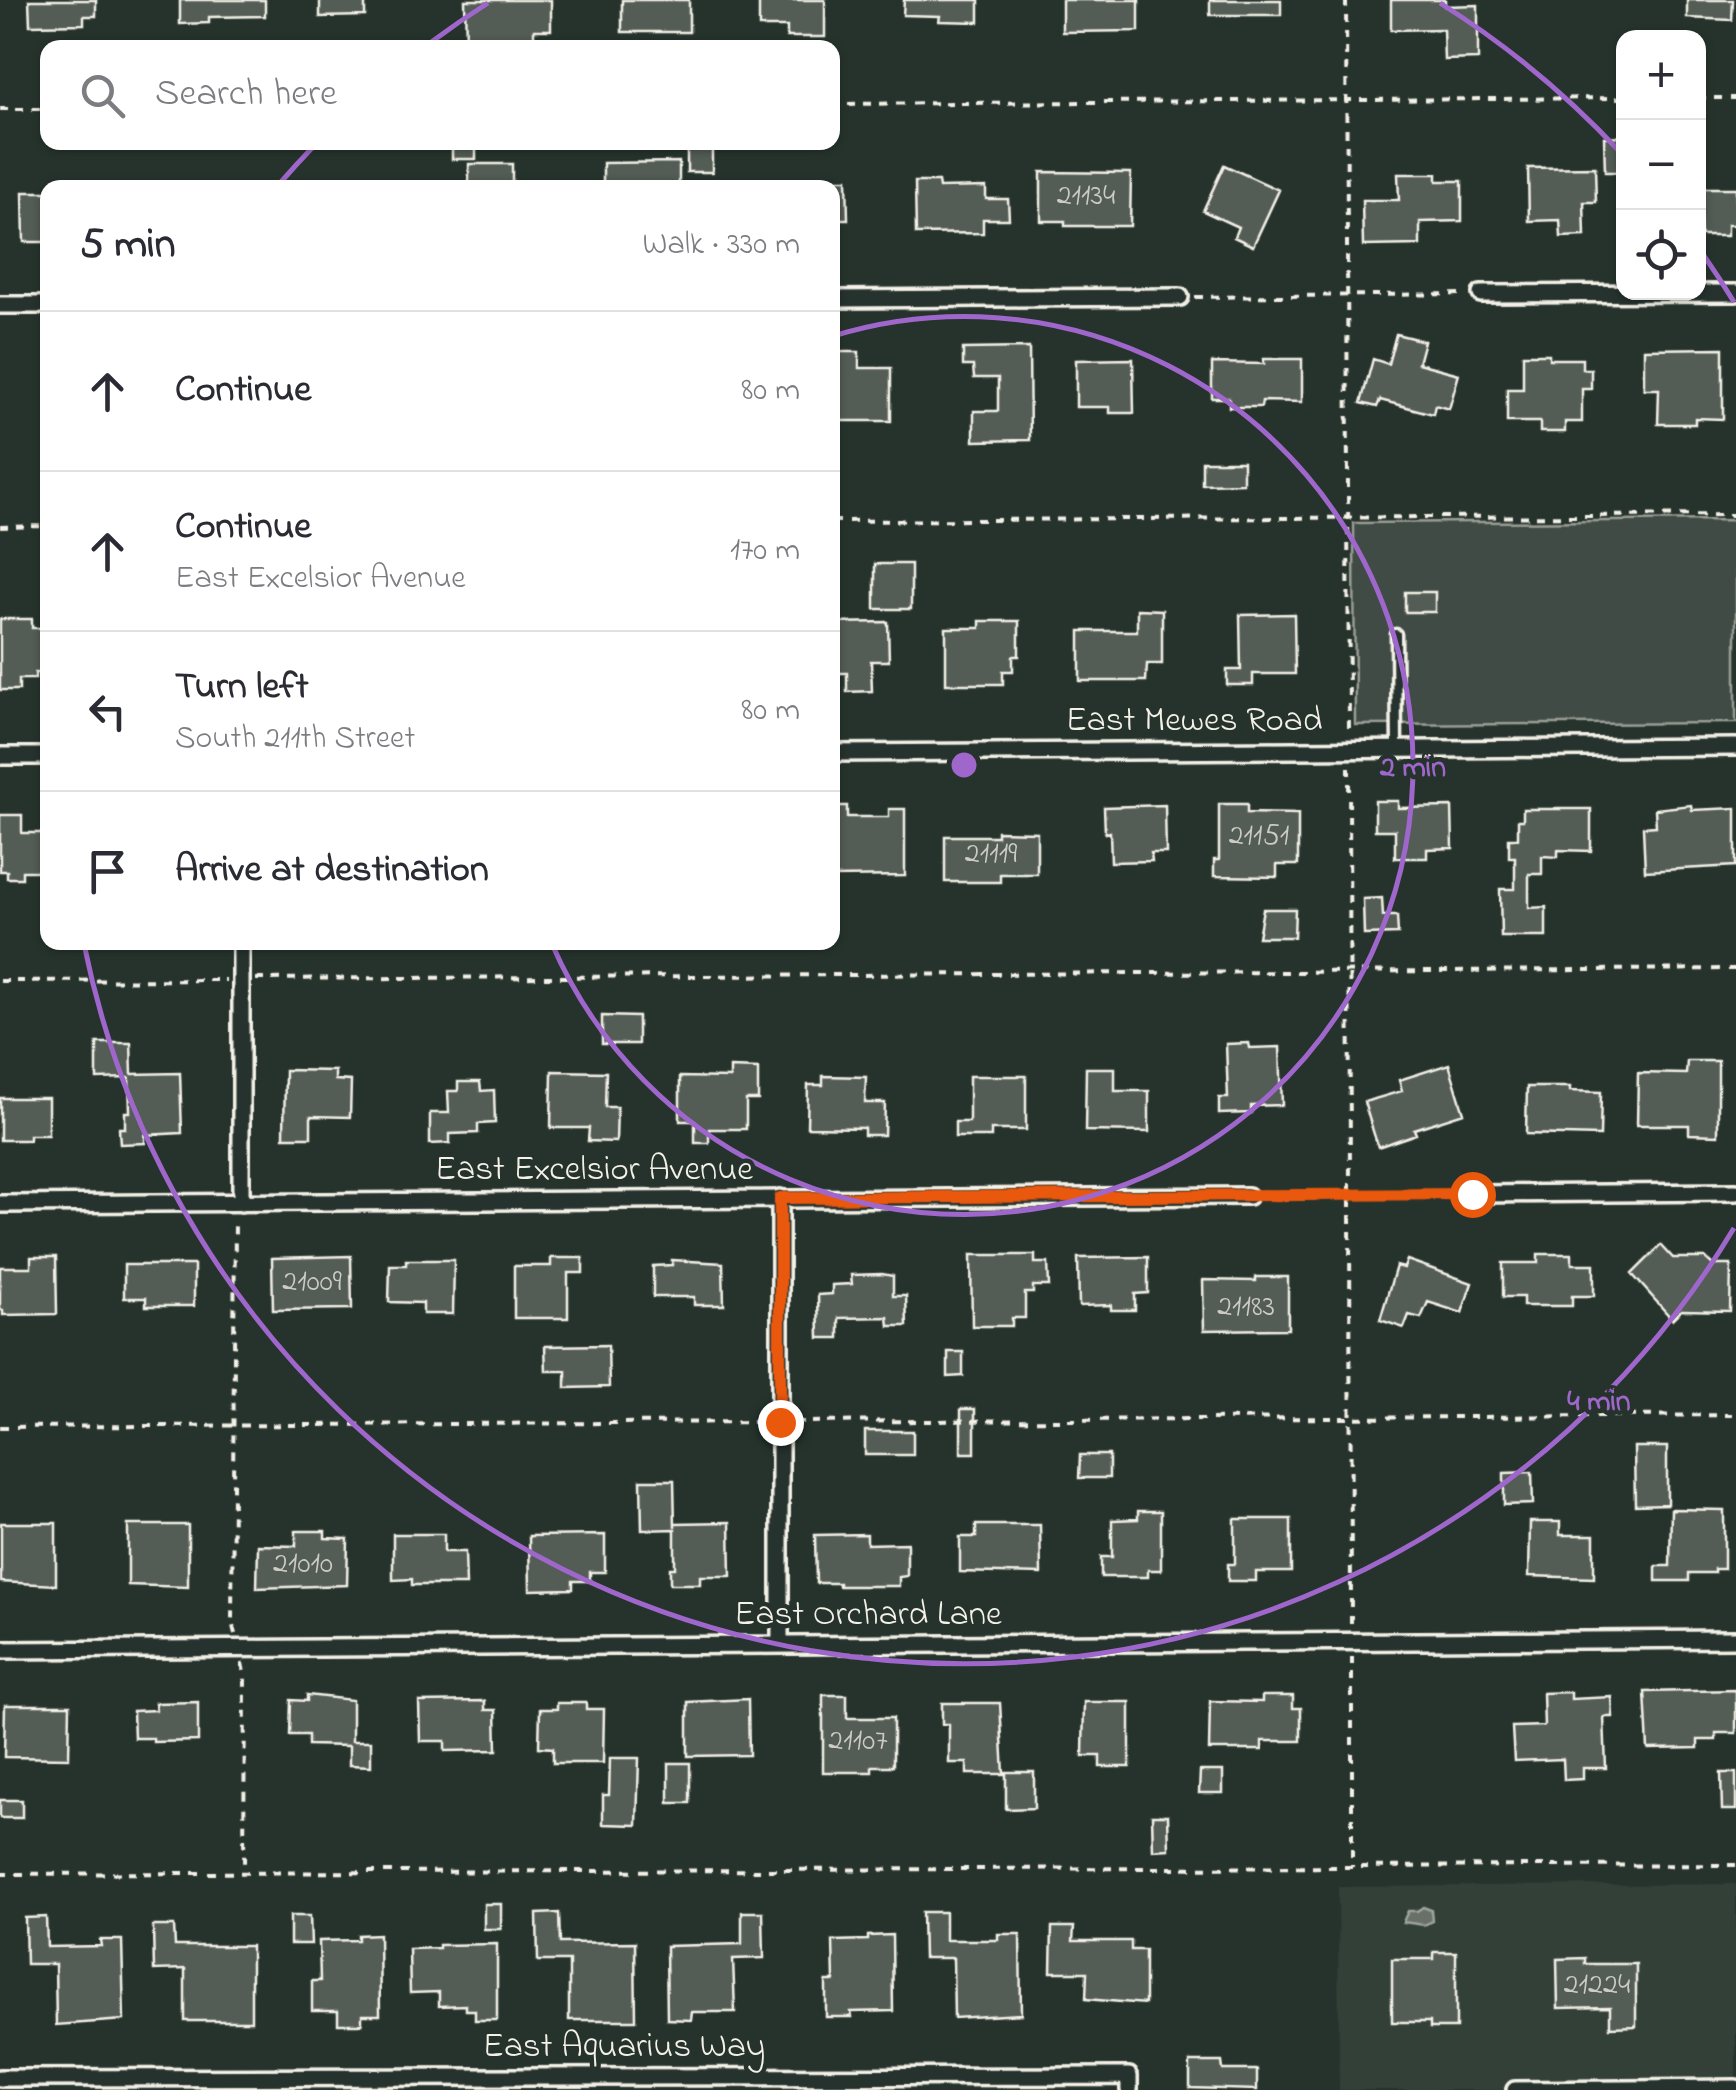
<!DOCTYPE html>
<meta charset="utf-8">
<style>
:root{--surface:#fff;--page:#f2f2f3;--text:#2b2b33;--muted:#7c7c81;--line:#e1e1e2}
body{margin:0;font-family:"Indie Flower",sans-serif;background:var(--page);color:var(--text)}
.controls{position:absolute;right:30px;top:30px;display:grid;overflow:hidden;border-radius:20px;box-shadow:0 2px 8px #0004}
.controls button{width:90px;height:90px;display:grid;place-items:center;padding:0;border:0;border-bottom:2px solid var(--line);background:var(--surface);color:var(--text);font:50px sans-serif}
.stop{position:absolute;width:30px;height:30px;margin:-22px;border:8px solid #ea580c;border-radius:50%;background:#fff}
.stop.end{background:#ea580c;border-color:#fff;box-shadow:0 2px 10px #0008}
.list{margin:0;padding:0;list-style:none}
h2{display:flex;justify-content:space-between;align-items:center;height:130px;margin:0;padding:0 40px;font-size:42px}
h2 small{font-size:32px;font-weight:400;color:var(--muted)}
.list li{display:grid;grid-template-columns:65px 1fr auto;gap:30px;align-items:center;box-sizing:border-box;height:160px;padding:0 40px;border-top:2px solid var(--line)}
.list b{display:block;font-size:38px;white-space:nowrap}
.list p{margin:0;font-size:32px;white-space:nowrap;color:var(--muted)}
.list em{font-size:32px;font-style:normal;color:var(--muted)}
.icon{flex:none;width:55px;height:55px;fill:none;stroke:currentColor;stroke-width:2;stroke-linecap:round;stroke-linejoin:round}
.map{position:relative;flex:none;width:1736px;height:2090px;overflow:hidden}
.search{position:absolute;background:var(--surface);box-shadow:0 2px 8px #0004;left:40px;top:40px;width:800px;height:110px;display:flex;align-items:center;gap:25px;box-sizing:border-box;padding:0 35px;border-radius:20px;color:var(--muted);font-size:38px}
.panel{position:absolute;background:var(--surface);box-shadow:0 2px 8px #0004;left:40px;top:180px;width:800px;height:770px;border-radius:20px}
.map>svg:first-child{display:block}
</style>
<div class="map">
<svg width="1736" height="2090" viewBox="0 0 1736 2090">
<rect width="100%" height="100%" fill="#26332d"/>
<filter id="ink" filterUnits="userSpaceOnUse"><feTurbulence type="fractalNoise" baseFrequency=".01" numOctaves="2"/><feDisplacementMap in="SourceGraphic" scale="20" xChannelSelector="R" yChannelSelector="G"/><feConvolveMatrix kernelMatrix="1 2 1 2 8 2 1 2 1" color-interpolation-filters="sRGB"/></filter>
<g filter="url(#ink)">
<path fill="#333f39" d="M1736,1884v206h-397l-1,-203z"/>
<path fill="#414b45" stroke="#9a9e96" stroke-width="2.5" d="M1736,520v203l-381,2 -1,-202z"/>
<path fill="#676f68" stroke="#9fa39b" stroke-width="2.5" d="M1423,1907l8,3 1,11 -8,4 -21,-3 5,-11h9z"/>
<path fill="#525c55" stroke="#f4f1e8" stroke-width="2.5" d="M29,0h67v16h-12v8l-54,1z
M180,0h85v16l-56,1v6l-29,1z
M320,0h45v16l-45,1z
M465,0h86v30h-17v14h-68z
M622,0h67v32h-67z
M759,0h66v37h-38v-10h-28z
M904,0h75v22l-40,-1 1,-5 -37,-1z
M1062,0h77v31l-77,1z
M1210,0h71v15h-71z
M1391,0h54v6l33,-1v54l-34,1 -1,-31 -52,1z
M1687,0h46l-1,20 -45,-2z
M1624,136v36h-19l-1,-35z
M452,142h24v17h-24z
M687,142h25v30h-25z
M679,162v26h-76v-25z
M469,164h43v24h-43z
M1224,165l55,25 -26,56 -19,-9 4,-10 -35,-16z
M1595,167l1,35h-12l1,34 -24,1 -1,-17 -31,1 -1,-53z
M1041,172l90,1 -1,53h-65v-5h-24z
M1398,174h39v7h25v40l-42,1v23l-57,1 -1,-46h37z
M832,179h15l1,40h-16z
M915,182h23l1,6 47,-1v12h22l1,20h-26v14l-67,1z
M1698,188h38v37h-9v11h-26z
M23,192h25v50h-24z
M1396,334l28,7 -6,22 41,11 -10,35 -14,-4 -2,9 -53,-14 -3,7 -16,-4 12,-44 15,5z
M1029,348l1,92 -56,1v-30h24v-33h-24l-1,-12h-10v-17z
M1723,348v71l-28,-1v6h-37l1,-35h-15v-40z
M835,352h24v16h32v53h-59z
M1523,354h26v5h33v10h9v20h-9v33h-17v10h-25v-10h-33v-33h16z
M1133,359l1,54h-24v-6h-34v-47z
M1264,359h38v43l-40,-1 -1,6h-32v-9h-17v-35l52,1z
M1202,461h41v22l-41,1z
M875,564h36v45h-36z
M1405,592h30v20h-30z
M1137,609l25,1v54h-15l-1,17h-66v-50h57z
M1294,614l1,60h-42v11h-26v-15h14l-1,-55z
M0,619h32v9h16v45h-13v6h-16v11h-19z
M980,621h39v35h-6v15h-10v13h-57v-56h34z
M888,622l1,39h-18l1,30 -25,1v-19h-15v-50z
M1375,801h23v7l54,-1 1,41 -26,1v9h-32v-28h-20z
M1219,804h28v9l51,1v51h-21v12l-63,-1v-16h5z
M1165,805l1,48h-15l1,8 -41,1 -1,-30 -5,1 -1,-26z
M1691,805l1,5 44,-2v58l-91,5 -2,-44 13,-1 -1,-17z
M832,806h15v11h42v-8h16v67l-73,1z
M1523,809h68v42l-33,-1v7l-16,-1v18h-13v34l17,-1v30h-45l-1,-48h15v-32h-6v-19h9v-18h5z
M0,815h22v18h26v38h-26v7h-15v-7h-7z
M997,831l40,1v42h-37v8h-55v-46h52z
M1382,898l1,18h14l1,18 -34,1 -1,-36z
M1263,909h32l-1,28h-36z
M602,1016l36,1v27h-36z
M97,1043h34l1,31 48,-1 2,60 -37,2v8l-25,1 -1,-16h6v-16h5l-1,-34 -32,1z
M1249,1043l1,5 30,-1 2,58 -31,1v7l-32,1v-16h9l-2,-54z
M1687,1061h31v74l-29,-1v-9h-52l1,-52 48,1z
M1449,1064l15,49 -50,16 2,5 -38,13 -14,-45 38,-11 -3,-11z
M730,1068l28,1v31h-12v29h-37v14h-14v-22h-15v-44l50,1z
M1086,1068h29v23h34v41l-64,-1z
M285,1070l50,1v9l16,1 -1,36 -39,-1v21h-27z
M552,1071l54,1 -1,35h12l-1,35 -28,-1 1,-13h-38z
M823,1076l43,1 -1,26h20l-1,32h-20v-7l-57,-1 1,-42h15z
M969,1076h57v54h-35v7h-36v-15h14z
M458,1082h22l1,9 13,-1 1,33 -17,1v9l-28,1v9l-20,1v-31h19l-1,-22h10z
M1527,1087h43v4l31,1 -1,44 -74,-2z
M0,1098h48v37h-19v5h-29z
M1661,1245l12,13h32l8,7h18l-1,46 -49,-1 -9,9 -40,-45z
M1538,1254h34v10h22v32h-22v10h-49v-9h-20v-34h35z
M971,1255h64v8h13l1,23h-16v7h-8v25h-13v8h-40z
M351,1256l1,53 -79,1 -1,-52z
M31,1257h25l1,57 -54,1v-5h-3v-43h31z
M1148,1257v36l-13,1v16h-24v-5l-32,1 -1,-48z
M551,1258h32v15h-15v45h-54v-52h37z
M406,1260h48l-1,54h-30v-11l-34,-1 1,-37h16z
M672,1260l51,3 1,42h-30v-8h-41v-31l19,-1z
M1407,1260l65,23 -10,30 -34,-11 -7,16 -12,-3 -5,13 -24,-8 16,-54 8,2z
M124,1265h70v41h-48v-8h-22z
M882,1274l11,2v20h13l1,30h-18l-1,-9 -49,1v20h-20l-1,-43 14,-1v-9l20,-1 -1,-9z
M1256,1277h32v52l-84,1 -1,-50 53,1z
M608,1345l1,42 -43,1v-17h-20l-1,-25z
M948,1352h15v24l-15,1z
M961,1409h14v44h-14z
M865,1431h48v24h-48z
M1634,1447h33v57l-32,1z
M1080,1455h29v23h-30z
M1532,1472l1,32 -29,1v-32z
M641,1480h33l1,47v-4l55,-1 1,54h-31v8h-30v-16h5v-39l-33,1z
M1671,1509l53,1v59h-10v4h-25v8h-33v-15h14z
M1138,1511h23v59h-13v7h-47v-20h11v-37l26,-1z
M1235,1519h56v53h-35v9h-28v-17h7z
M1530,1522h30v13h34v43l-65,-2z
M1,1523h55v62l-55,-3z
M128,1525h60v62l-60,-2z
M976,1525h64l1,49 -81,-2v-35h16z
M296,1531h29v7l23,1 -1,46 -90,3 1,-43 38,1z
M393,1534h51v18h21l1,33h-54v-6l-19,1z
M867,1534v10l40,-1v33l-8,1v9h-60v-3h-23l-1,-48z
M605,1535v37h-15v9h-17v8l-43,1 -1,-54z
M1736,1690v43h-20v7h-18v8l-50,1 -3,-57z
M1571,1692v7l41,-2 1,20h-9l2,51h-23v11l-19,1 -1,-21 -49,2 -2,-34 32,-1 -1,-33z
M307,1695l45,5v41h19v25l-22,-1v-19l-41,-1v-10h-18l1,-35 16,1z
M823,1695h24v23h46v48h-21v6h-49z
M1262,1696h31v12h8v33h-39v9h-53l1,-49 52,1z
M748,1699l1,56 -61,1v-54z
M485,1701v9h11l1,40 -52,1v-10h-25l-1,-39z
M198,1702v39l-45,1v-4h-19l-1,-27 23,-1 -1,-7z
M1084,1702h46v65h-30v-11h-17z
M557,1703h29v6h18l-1,54h-50v-15l-14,-1 1,-38h17z
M942,1703h58l4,71h-37v-11h-18v-39h-7z
M5,1705h65l-1,53 -65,-1z
M610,1758h29l-2,67 -34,-1v-29h6z
M669,1763h21v40h-21z
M1200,1771h23v22h-24z
M1006,1772h28v36l-28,1z
M1721,1773h15v37h-14z
M0,1800h22v18h-22z
M1152,1815h16l1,34 -16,1z
M484,1904h17v25h-17z
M742,1912h21l1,46 -31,1 2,53h-43l-1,8 -24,-1 -1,-73 76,-2z
M922,1912h23v28h53v-6h22l1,80 -67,4 -1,-60h-30z
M559,1913l1,30 75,-1 1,78h-67v-59h-31l-1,-47z
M290,1916h20l1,28h-21z
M46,1917l1,30 54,-1 -1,-6h22l2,80 -68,5 -1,-61h-29l-1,-46z
M153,1926h21l1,20h76v75h-66v-52l-31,1z
M1052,1927h22l-1,14h58v9h14v54l-59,-5 1,-27h-36z
M379,1934l1,81h-18v9h-24v-13h-26v-30h8l-1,-40 39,-1v-5z
M892,1935l1,76 -42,1 1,5h-26v-36h8l-1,-40 35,-1v-4z
M497,1944v76h-22v-10h-9v-5l-27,1v-14l-29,1 -1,-44 30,-1v-3z
M1434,1952h22v76h-26v-6h-38v-63h42z
M1585,1958v6h51v62l-26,1v-20l-52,1 -1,-49z
M1190,2062h32l1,8h34v20l-67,-2z"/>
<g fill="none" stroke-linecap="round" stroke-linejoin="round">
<defs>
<path id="service" d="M1396,634l1,115"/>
<path id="minor" d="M1481,294l255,-1
M832,299l348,-2
M0,305h48
M832,753l904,-6
M0,756h48
M1472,1194l264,-2
M780,1198v447
M241,1203v-261
M0,1204l1248,-8
M0,1650l1736,-11
M0,2078l1129,-2v14
M1515,2090l221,-2"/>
</defs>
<use href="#service" stroke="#f4f1e8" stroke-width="15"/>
<use href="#minor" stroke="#f4f1e8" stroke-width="22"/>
<path stroke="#f4f1e8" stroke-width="4" stroke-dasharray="8 8" stroke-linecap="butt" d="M1346,0l3,733
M1698,98h38
M832,104l792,-6
M0,109h48
M1195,297l270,-3
M832,521l904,-6
M0,527l48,-1
M1349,767l2,861
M256,979l1480,-10
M0,981l226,-1
M1262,1196l195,-2
M796,1422l940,-7
M0,1427l766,-5
M235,1634l-3,-12 3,-402
M1352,1657v210
M242,1663l3,14 -1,196
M0,1874l1736,-9"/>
<use href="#service" stroke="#26332d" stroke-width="8"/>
<use href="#minor" stroke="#26332d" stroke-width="15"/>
</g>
</g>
<g fill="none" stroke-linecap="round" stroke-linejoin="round" filter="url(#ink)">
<path stroke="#ea580c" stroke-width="12" d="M780,1422v-224l692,-4"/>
</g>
<g fill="none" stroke="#9f67cb" stroke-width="5">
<path d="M833 336A449 449 0 1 1 552 944"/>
<path d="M1734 1228A898 898 0 0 1 84 944M281 182A898 898 0 0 1 313 147M430 43A898 898 0 0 1 488 3M1440 3A898 898 0 0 1 1621 153M1700 250A898 898 0 0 1 1734 302"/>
</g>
<g text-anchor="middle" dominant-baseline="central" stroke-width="9" stroke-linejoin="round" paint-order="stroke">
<g font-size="30" fill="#ccccc3">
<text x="1086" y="197">21134</text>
<text x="1259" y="837">21151</text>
<text x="991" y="855">21119</text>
<text x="312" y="1283">21009</text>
<text x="1246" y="1308">21183</text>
<text x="303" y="1565">21010</text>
<text x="858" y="1742">21107</text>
<text x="1597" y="1986">21224</text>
</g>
<g font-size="35" fill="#f4f1e8" stroke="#26332d">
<text x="1194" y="721">East Mewes Road</text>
<text x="594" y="1170">East Excelsior Avenue</text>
<text x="868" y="1615">East Orchard Lane</text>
<text x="624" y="2047">East Aquarius Way</text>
</g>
</g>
<circle cx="964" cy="765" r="15" fill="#9f67cb" stroke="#26332d" stroke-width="5"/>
<g font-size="30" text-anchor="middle" font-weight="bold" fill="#9f67cb" stroke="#26332d" stroke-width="9" stroke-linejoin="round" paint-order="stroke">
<text x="1413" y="776">2 min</text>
<text x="1599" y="1410">4 min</text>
</g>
</svg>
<div class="controls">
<button>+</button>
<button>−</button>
<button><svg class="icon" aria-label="locate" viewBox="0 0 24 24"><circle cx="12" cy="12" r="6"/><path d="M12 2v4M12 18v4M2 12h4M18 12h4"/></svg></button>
</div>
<div class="stop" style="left:1472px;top:1194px"></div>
<div class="stop end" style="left:780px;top:1422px"></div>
<div class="search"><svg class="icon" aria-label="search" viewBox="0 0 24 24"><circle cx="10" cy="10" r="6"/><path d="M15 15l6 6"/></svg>Search here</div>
<section class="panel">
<h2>5 min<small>Walk · 330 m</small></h2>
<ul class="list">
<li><svg class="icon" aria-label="ahead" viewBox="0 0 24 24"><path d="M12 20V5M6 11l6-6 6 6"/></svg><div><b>Continue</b></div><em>80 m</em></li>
<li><svg class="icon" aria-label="ahead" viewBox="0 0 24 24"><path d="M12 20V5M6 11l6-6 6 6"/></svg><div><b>Continue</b><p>East Excelsior Avenue</p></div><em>170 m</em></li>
<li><svg class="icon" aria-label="left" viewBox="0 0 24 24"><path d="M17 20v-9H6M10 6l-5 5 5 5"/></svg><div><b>Turn left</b><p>South 211th Street</p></div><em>80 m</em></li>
<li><svg class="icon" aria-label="arrive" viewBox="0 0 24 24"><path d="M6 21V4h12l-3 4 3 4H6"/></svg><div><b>Arrive at destination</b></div></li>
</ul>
</section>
</div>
